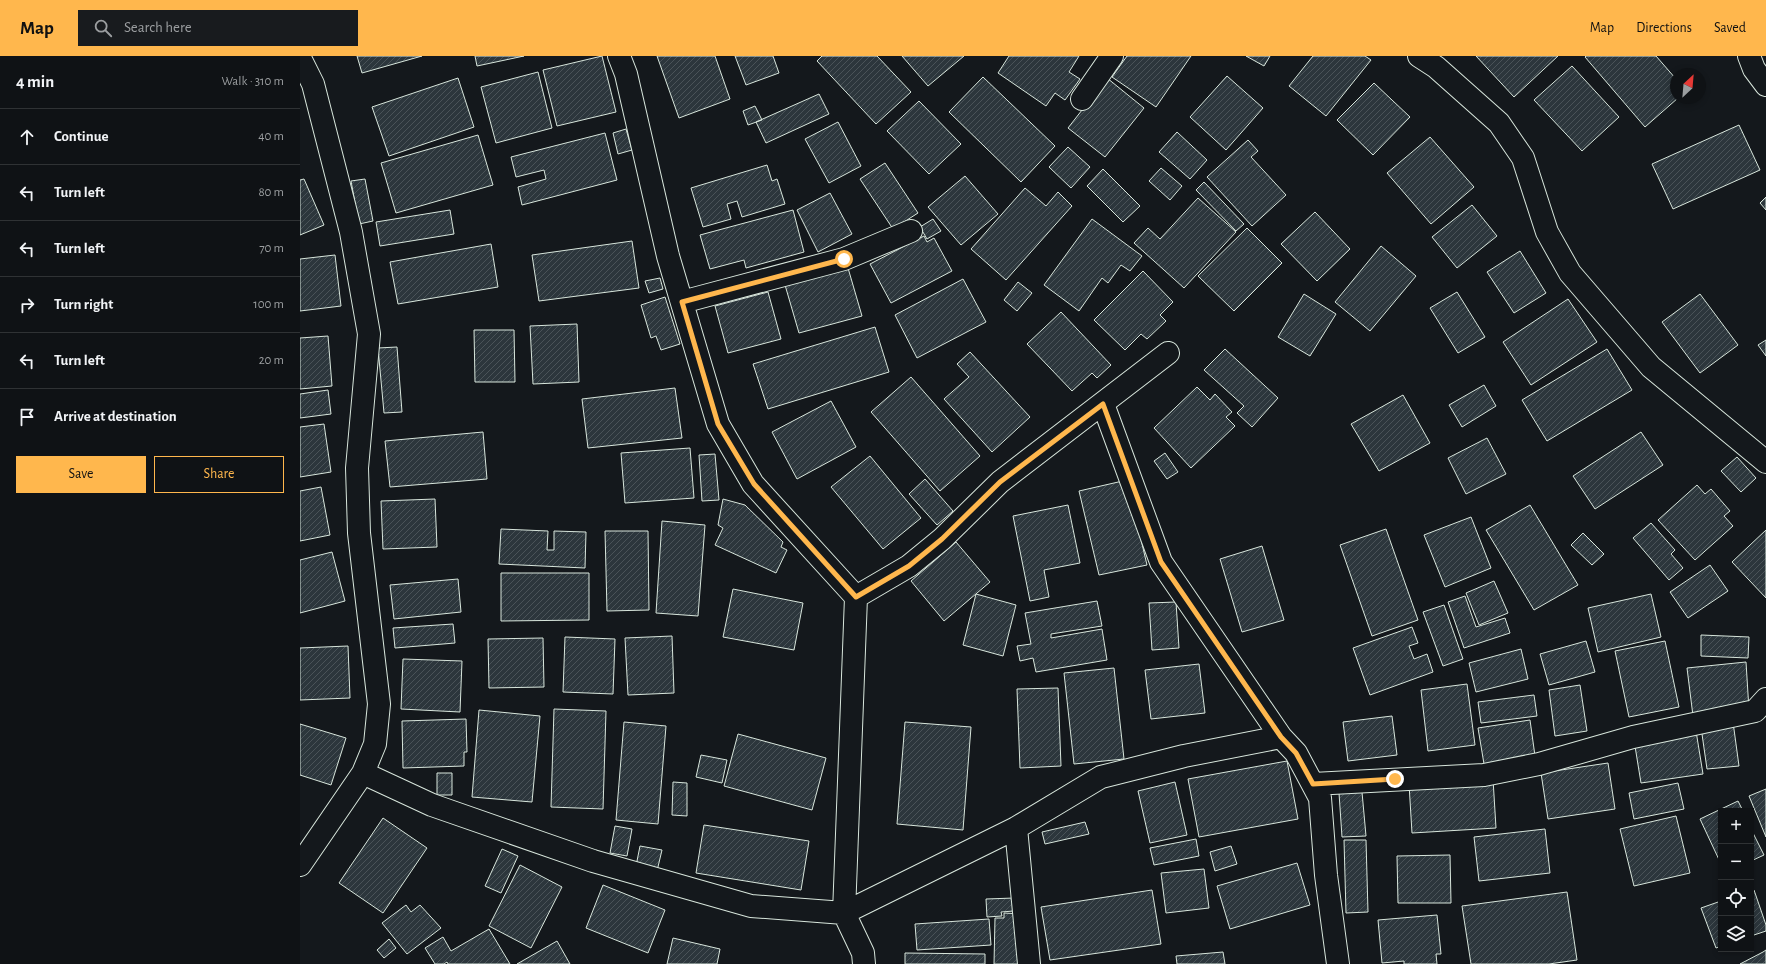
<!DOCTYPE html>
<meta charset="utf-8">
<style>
:root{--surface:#0f1215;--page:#181b1e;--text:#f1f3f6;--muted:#9b9ea0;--line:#2f3234;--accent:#ffb74d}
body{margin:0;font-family:"Alegreya Sans",sans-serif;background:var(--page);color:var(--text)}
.controls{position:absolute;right:12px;bottom:12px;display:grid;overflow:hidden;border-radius:0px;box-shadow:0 2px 6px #0003}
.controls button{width:36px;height:36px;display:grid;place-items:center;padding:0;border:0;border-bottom:1px solid var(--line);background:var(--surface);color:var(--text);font:20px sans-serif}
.compass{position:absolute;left:1370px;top:12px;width:36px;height:36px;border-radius:50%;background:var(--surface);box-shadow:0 2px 6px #0003;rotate:26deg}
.stop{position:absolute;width:12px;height:12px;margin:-9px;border:3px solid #ffb74d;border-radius:50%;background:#fff}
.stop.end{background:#ffb74d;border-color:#fff;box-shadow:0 1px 4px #0008}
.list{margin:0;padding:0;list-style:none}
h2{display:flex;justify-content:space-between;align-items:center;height:52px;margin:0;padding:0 16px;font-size:17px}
h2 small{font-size:13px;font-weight:400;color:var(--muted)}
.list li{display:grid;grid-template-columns:26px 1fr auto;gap:12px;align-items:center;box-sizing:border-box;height:56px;padding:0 16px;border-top:1px solid var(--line)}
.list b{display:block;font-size:15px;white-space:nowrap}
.list em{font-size:13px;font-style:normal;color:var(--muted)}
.actions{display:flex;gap:8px;padding:12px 16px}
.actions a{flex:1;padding:9px 0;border:1px solid var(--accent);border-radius:0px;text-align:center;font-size:14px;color:var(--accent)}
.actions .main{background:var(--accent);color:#111}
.icon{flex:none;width:22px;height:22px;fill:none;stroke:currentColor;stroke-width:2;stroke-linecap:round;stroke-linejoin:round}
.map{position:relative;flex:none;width:1466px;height:908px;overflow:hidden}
header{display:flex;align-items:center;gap:24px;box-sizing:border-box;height:56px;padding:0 20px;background:var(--accent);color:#111}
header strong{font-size:19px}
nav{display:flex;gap:22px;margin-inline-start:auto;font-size:14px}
.search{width:280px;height:36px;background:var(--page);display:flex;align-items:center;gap:10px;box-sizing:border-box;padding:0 14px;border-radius:0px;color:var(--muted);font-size:15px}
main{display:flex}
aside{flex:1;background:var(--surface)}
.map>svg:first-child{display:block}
</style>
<header>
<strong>Map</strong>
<div class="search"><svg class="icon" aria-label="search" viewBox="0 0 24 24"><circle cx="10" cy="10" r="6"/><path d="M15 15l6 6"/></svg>Search here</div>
<nav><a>Map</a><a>Directions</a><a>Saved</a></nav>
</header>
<main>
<aside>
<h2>4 min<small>Walk · 310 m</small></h2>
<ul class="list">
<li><svg class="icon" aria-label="ahead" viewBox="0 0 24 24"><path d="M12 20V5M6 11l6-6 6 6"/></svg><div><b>Continue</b></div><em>40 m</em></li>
<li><svg class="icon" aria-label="left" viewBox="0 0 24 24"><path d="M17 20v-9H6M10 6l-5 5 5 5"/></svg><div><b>Turn left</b></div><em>80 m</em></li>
<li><svg class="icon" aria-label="left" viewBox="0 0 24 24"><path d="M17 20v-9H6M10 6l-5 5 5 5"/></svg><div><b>Turn left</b></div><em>70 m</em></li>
<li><svg class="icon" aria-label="right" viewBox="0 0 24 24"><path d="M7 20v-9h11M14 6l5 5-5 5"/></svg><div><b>Turn right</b></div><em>100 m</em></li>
<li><svg class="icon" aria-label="left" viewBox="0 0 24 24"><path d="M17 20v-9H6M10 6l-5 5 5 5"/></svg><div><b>Turn left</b></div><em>20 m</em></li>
<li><svg class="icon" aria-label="arrive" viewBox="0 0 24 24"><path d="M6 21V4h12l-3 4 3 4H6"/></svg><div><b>Arrive at destination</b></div></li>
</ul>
<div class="actions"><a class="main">Save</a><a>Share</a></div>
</aside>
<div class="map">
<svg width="1466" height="908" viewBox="0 0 1466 908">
<defs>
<pattern id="building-hatch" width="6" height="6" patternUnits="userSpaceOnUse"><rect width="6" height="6" fill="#2c363c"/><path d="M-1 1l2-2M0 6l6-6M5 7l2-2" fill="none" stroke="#4a5358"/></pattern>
</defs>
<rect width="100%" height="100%" fill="#14181c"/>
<path fill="url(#building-hatch)" stroke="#d8e6dc" d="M57,0h65l-60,17z
M175,0h49l-47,10z
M302,0l14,56 -59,14 -14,-56z
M357,0h58l15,43 -51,19z
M435,0h38l6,17 -33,12z
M522,0h55l34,36 -35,32 -59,-63z
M602,0h62l-36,30z
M709,0h70l-10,16 11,7 -15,21 -10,-7 -9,13 -48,-33z
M827,0h64l-35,51 -44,-30z
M946,0h24l-6,10z
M1013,0h52l6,4 -45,56 -37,-30z
M1176,0h82l-44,41z
M1286,0h70l20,23v19h2l-33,29 -60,-70z
M1272,10l47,51 -37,34 -48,-51z
M238,16l14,56 -56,15 -15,-56z
M927,20l36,32 -37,42 -36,-33z
M683,21l72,69 -34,36 -72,-70z
M158,22l16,49 -85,29 -17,-49z
M807,22l37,30 -39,49 -37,-29z
M1074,27l36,34 -37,38 -36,-35z
M519,38l10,20 -63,29 -10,-21z
M619,45l42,43 -32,30 -42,-43z
M455,50l7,14 -14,5 -5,-14z
M538,66l23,44 -32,17 -24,-44z
M1439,69l21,45 -87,39 -21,-45z
M326,73l6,21 -14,4 -5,-21z
M877,76l30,28 -17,19 -31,-27z
M305,77l12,47 -95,25 -4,-18 28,-8 -2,-9 -28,7 -5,-20z
M178,79l15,50 -97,28 -15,-50z
M1130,81l44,50 -43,37 -44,-51z
M948,84l10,11 -7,6 35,38 -34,31 -45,-49z
M768,91l22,20 -19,21 -22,-21z
M585,107l33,50 -25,16 -33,-50z
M467,109l5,16 5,-2 8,25 -43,13 -5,-16 -10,3 4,15 -28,8 -12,-39z
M861,112l21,18 -12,14 -21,-19z
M803,113l37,37 -17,16 -36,-36z
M665,120l33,38 -37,31 -33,-38z
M4,123l20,46 -24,10v-55z
M65,123l8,42 -14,3 -8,-43z
M904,126l40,42 -8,7 -40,-41z
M725,132l21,18 12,-14 14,14 -66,74 -35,-31z
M530,137l22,41 -34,18 -21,-42z
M1466,141v13l-6,-7z
M898,142l38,34 -52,56 -50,-45 14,-15 12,11z
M1172,149l25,31 -40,32 -25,-31z
M150,154l4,24 -74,12 -4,-24z
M493,154l11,42 -58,16 -2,-8 -34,9 -10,-34z
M1015,156l35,37 -33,32 -36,-37z
M633,163l8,12 -14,8 -7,-12z
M792,163l50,37 -12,15 -9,-6 -13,18 -6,-5 -23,33 -35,-26z
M947,172l35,35 -48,48 -36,-35z
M624,180l3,6 7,-4 18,33 -61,32 -21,-39z
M332,185l7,47 -100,13 -7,-46z
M191,188l7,43 -100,17 -8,-42z
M1081,190l35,30 -46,55 -35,-29z
M1220,195l26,42 -32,20 -27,-41z
M35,199l6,51 -41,5v-52z
M548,212l14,48 -63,17 -14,-48z
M843,215l30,31 -13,13 6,6 -19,18 -6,-5 -16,16 -31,-30z
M360,222l3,11 -14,4 -4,-12z
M663,223l23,43 -69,36 -22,-43z
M718,226l14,11 -15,18 -13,-11z
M468,236l13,47 -53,14 -13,-47z
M1157,236l28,45 -27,16 -28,-45z
M1004,238l32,20 -26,42 -32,-19z
M1400,238l38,51 -38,28 -38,-51z
M365,241l15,47 -19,6 -5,-14 -5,2 -10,-33z
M1268,243l29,43 -66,43 -28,-43z
M761,256l50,53 -14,13 -5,-5 -20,18 -45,-47z
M277,268l2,58 -46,2 -3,-58z
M575,271l14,45 -121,37 -15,-45z
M174,274h40l1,52h-40z
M28,280l4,50 -32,3v-51z
M1466,284v16l-8,-11z
M97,291l5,65 -18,1 -6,-65z
M925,293l53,49 -26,29 -15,-14 7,-7 -40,-36z
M1307,293l25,41 -85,51 -25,-41z
M670,296l60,65 -38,35 -48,-53 25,-22 -12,-13z
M611,321l69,79 -40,35 -69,-79z
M1184,329l12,21 -34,21 -13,-22z
M897,331l13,13 5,-6 17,18 -6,5 9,9 -44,42 -37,-40z
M375,332l7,50 -94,10 -6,-49z
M28,334l3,24 -31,4v-24z
M1103,339l27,48 -51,28 -28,-47z
M531,345l25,46 -59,32 -25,-47z
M24,368l7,48 -31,5v-50z
M183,376l4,47 -97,8 -5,-46z
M1341,376l22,33 -68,44 -22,-33z
M1187,382l19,36 -40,20 -18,-36z
M390,392l4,50 -69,5 -4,-50z
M865,397l13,19 -11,7 -13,-18z
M415,398l4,46 -17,1 -3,-46z
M570,400l51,62 -38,31 -52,-62z
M1437,401l19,21 -15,14 -20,-21z
M625,423l28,32 -16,14 -28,-31z
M827,424l20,85 -48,10 -20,-84z
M1397,429l8,9 6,-5 19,22 -6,5 9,10 -38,34 -37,-40z
M21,431l9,48 -30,6v-50z
M135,443l2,48 -54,2 -2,-48z
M423,443l22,6 38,37 -2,5 6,3 -11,23 -61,-28 8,-17 -5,-3z
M768,449l12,58 -36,7 5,27 -19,4 -17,-85z
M1230,449l48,80 -44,25 -48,-80z
M1171,461l20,51 -46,19 -21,-52z
M362,465l43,4 -7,91 -42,-3z
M1351,467l24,27 -4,4 12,14 -14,12 -36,-42z
M201,473l47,2 -1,19h7v-19l32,1 -1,36 -86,-4z
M1086,473l32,91 -46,16 -32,-91z
M1466,474v68l-34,-36z
M305,475h43l1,79 -42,1z
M1283,477l21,21 -12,11 -21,-20z
M656,486l34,40 -46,39 -33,-40z
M962,490l22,74 -42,12 -22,-73z
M32,496l13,49 -45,12v-53z
M1410,509l18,26 -40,27 -18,-26z
M201,517h88v47l-88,1z
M158,523l3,33 -67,7 -4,-34z
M1194,525l14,32 -29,12 -13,-32z
M433,533l70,14 -9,47 -71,-13z
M676,538l40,11 -13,51 -40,-11z
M1351,538l10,43 -63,15 -10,-44z
M1165,540l11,31 29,-9 5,15 -46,15 -16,-46z
M797,545l5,25 -51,8v4l51,-9 5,31 -71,12 -3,-14 -13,3 -3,-15 14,-2 -6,-31z
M876,546l3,46 -27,2 -3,-47z
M1144,549l19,54 -20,7 -20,-54z
M153,568l2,19 -60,5 -2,-20z
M1112,571l6,16 -9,3 5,13 13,-5 6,18 -63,23 -17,-47z
M1401,579l48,2 -1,21 -47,-2z
M372,580l2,57 -46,2 -3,-57z
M265,581l50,2 -2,55 -50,-2z
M243,582l1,49 -55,1 -1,-49z
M1286,585l9,31 -46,13 -9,-31z
M1365,585l14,66 -50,10 -14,-66z
M48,590l2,52 -50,2v-52z
M1221,593l7,30 -52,13 -7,-29z
M103,603l59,2 -2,51 -59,-3z
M1446,606l3,48 -56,6 -6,-48z
M899,608l6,49 -54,6 -6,-49z
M814,612l10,91 -50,5 -10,-91z
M1167,628l8,61 -47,6 -7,-61z
M1280,629l7,46 -32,5 -6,-46z
M758,632l3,78 -41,2 -3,-79z
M1234,639l3,21 -56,7 -3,-21z
M254,653l52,2 -3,98 -52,-2z
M179,654l61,6 -8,86 -60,-5z
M1092,660l5,39 -49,6 -5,-39z
M166,663l1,33h-3v14l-61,2 -1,-47z
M1230,664l5,36 -51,8 -6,-36z
M324,666l42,4 -8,98 -42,-4z
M605,666l66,5 -8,103 -66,-6z
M1433,666l6,44 -32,3 -6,-42z
M0,668l46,14 -15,47 -31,-10z
M1396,675l7,43 -62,9 -7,-43z
M438,678l88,24 -14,52 -88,-24z
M401,699l26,5 -5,23 -26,-6z
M987,705l11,58 -99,18 -11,-58z
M1308,707l7,46 -67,10 -7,-46z
M137,717h15v22h-15z
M1193,723l3,49 -84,5 -3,-49z
M373,726l14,1v33l-15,-1z
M875,726l12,53 -37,8 -12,-52z
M1378,727l6,26 -50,10 -5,-26z
M1466,733v48l-17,-41z
M1062,736l4,44 -24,1 -3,-44z
M1438,745l5,10h-22v53l-21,-45z
M1376,760l14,57 -56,13 -14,-57z
M83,762l44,30 -44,65 -44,-30z
M785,766l4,12 -44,10 -3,-12z
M404,769l105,16 -8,49 -105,-17z
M315,770l17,3 -5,27 -17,-3z
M1245,773l5,44 -71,8 -5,-44z
M1451,773l13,26 -13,6z
M896,783l3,17 -45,9 -4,-17z
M1044,784h22l2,72 -22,1z
M340,790l22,4 -5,21 -21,-5z
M931,790l6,18 -22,7 -5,-19z
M202,793l16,7 -17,37 -16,-7z
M1150,799l1,48h-53l-1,-47z
M997,807l13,42 -80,24 -13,-43z
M220,809l42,22 -31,61 -42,-22z
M904,813l5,39 -43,5 -5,-40z
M303,829l62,25 -17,43 -62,-25z
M852,834l9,54 -111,16 -9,-53z
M1454,834l12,35v6l-15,5v-45z
M1267,836l10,68 -28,4h-78l-9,-58z
M714,842v13l-13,1 1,4 -15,1 -1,-18z
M1421,845v45l-5,2 -15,-40z
M106,849l5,7 9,-7 21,23 -34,26 -25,-31z
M704,857l18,1 -1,50h-27l1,-46h9z
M1137,859l4,39h-5l1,10h-33v-3l-22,2 -4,-43z
M689,863l2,26 -74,5 -2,-26z
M189,873l21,35h-62l-1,-2 -3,2h-9l-10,-16 18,-11 8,14z
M373,882l47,11 -3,15h-50z
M89,883l7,9 -12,10 -7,-8z
M257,885l13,23h-53z
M1466,894v14h-26l23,-12z
M923,896l2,12h-48l-1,-8z
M605,897l80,1v10h-80z"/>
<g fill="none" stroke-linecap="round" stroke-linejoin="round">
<defs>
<path id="street" d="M319,0l7,18 42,182 50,168 35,60 103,113 -12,316 19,40 1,11
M1119,0l17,11 63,56 24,35 24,74 23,41 81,94 115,95
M1449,0l5,13 12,16
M0,2l13,26 38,148 18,102 -12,134 2,65 20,171 -4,40 -12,29 -63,92
M782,43l30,-43
M382,246l162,-43 67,-28
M803,348l58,158 120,175 15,16 24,45 6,77 12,89
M556,541l53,-31 33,-27 58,-57 168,-129
M63,717l69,32 161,56 158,45 93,7 172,-85 85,-51 83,-21 97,-19
M1013,728l171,-9 55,-11 94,-27 122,-26 11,-12
M716,772l13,136"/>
</defs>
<use href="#street" stroke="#d8e6dc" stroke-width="24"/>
<use href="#street" stroke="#14181c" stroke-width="22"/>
</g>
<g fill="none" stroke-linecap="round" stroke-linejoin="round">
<path stroke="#ffb74d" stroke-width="5" d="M544,203l-162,43 36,122 36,60 102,113 53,-31 33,-27 58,-57 103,-78 58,158 120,175 15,16 17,31 82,-5"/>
</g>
</svg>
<div class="controls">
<button>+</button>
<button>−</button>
<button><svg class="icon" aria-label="locate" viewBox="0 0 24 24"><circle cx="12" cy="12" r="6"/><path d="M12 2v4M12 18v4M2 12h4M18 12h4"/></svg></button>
<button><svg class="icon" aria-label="layers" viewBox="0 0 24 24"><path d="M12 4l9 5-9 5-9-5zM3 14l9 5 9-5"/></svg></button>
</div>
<svg class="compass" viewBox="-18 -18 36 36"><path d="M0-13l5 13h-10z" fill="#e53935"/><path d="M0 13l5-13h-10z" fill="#9b9ea0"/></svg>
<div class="stop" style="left:544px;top:203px"></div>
<div class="stop end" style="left:1095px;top:723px"></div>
</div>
</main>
